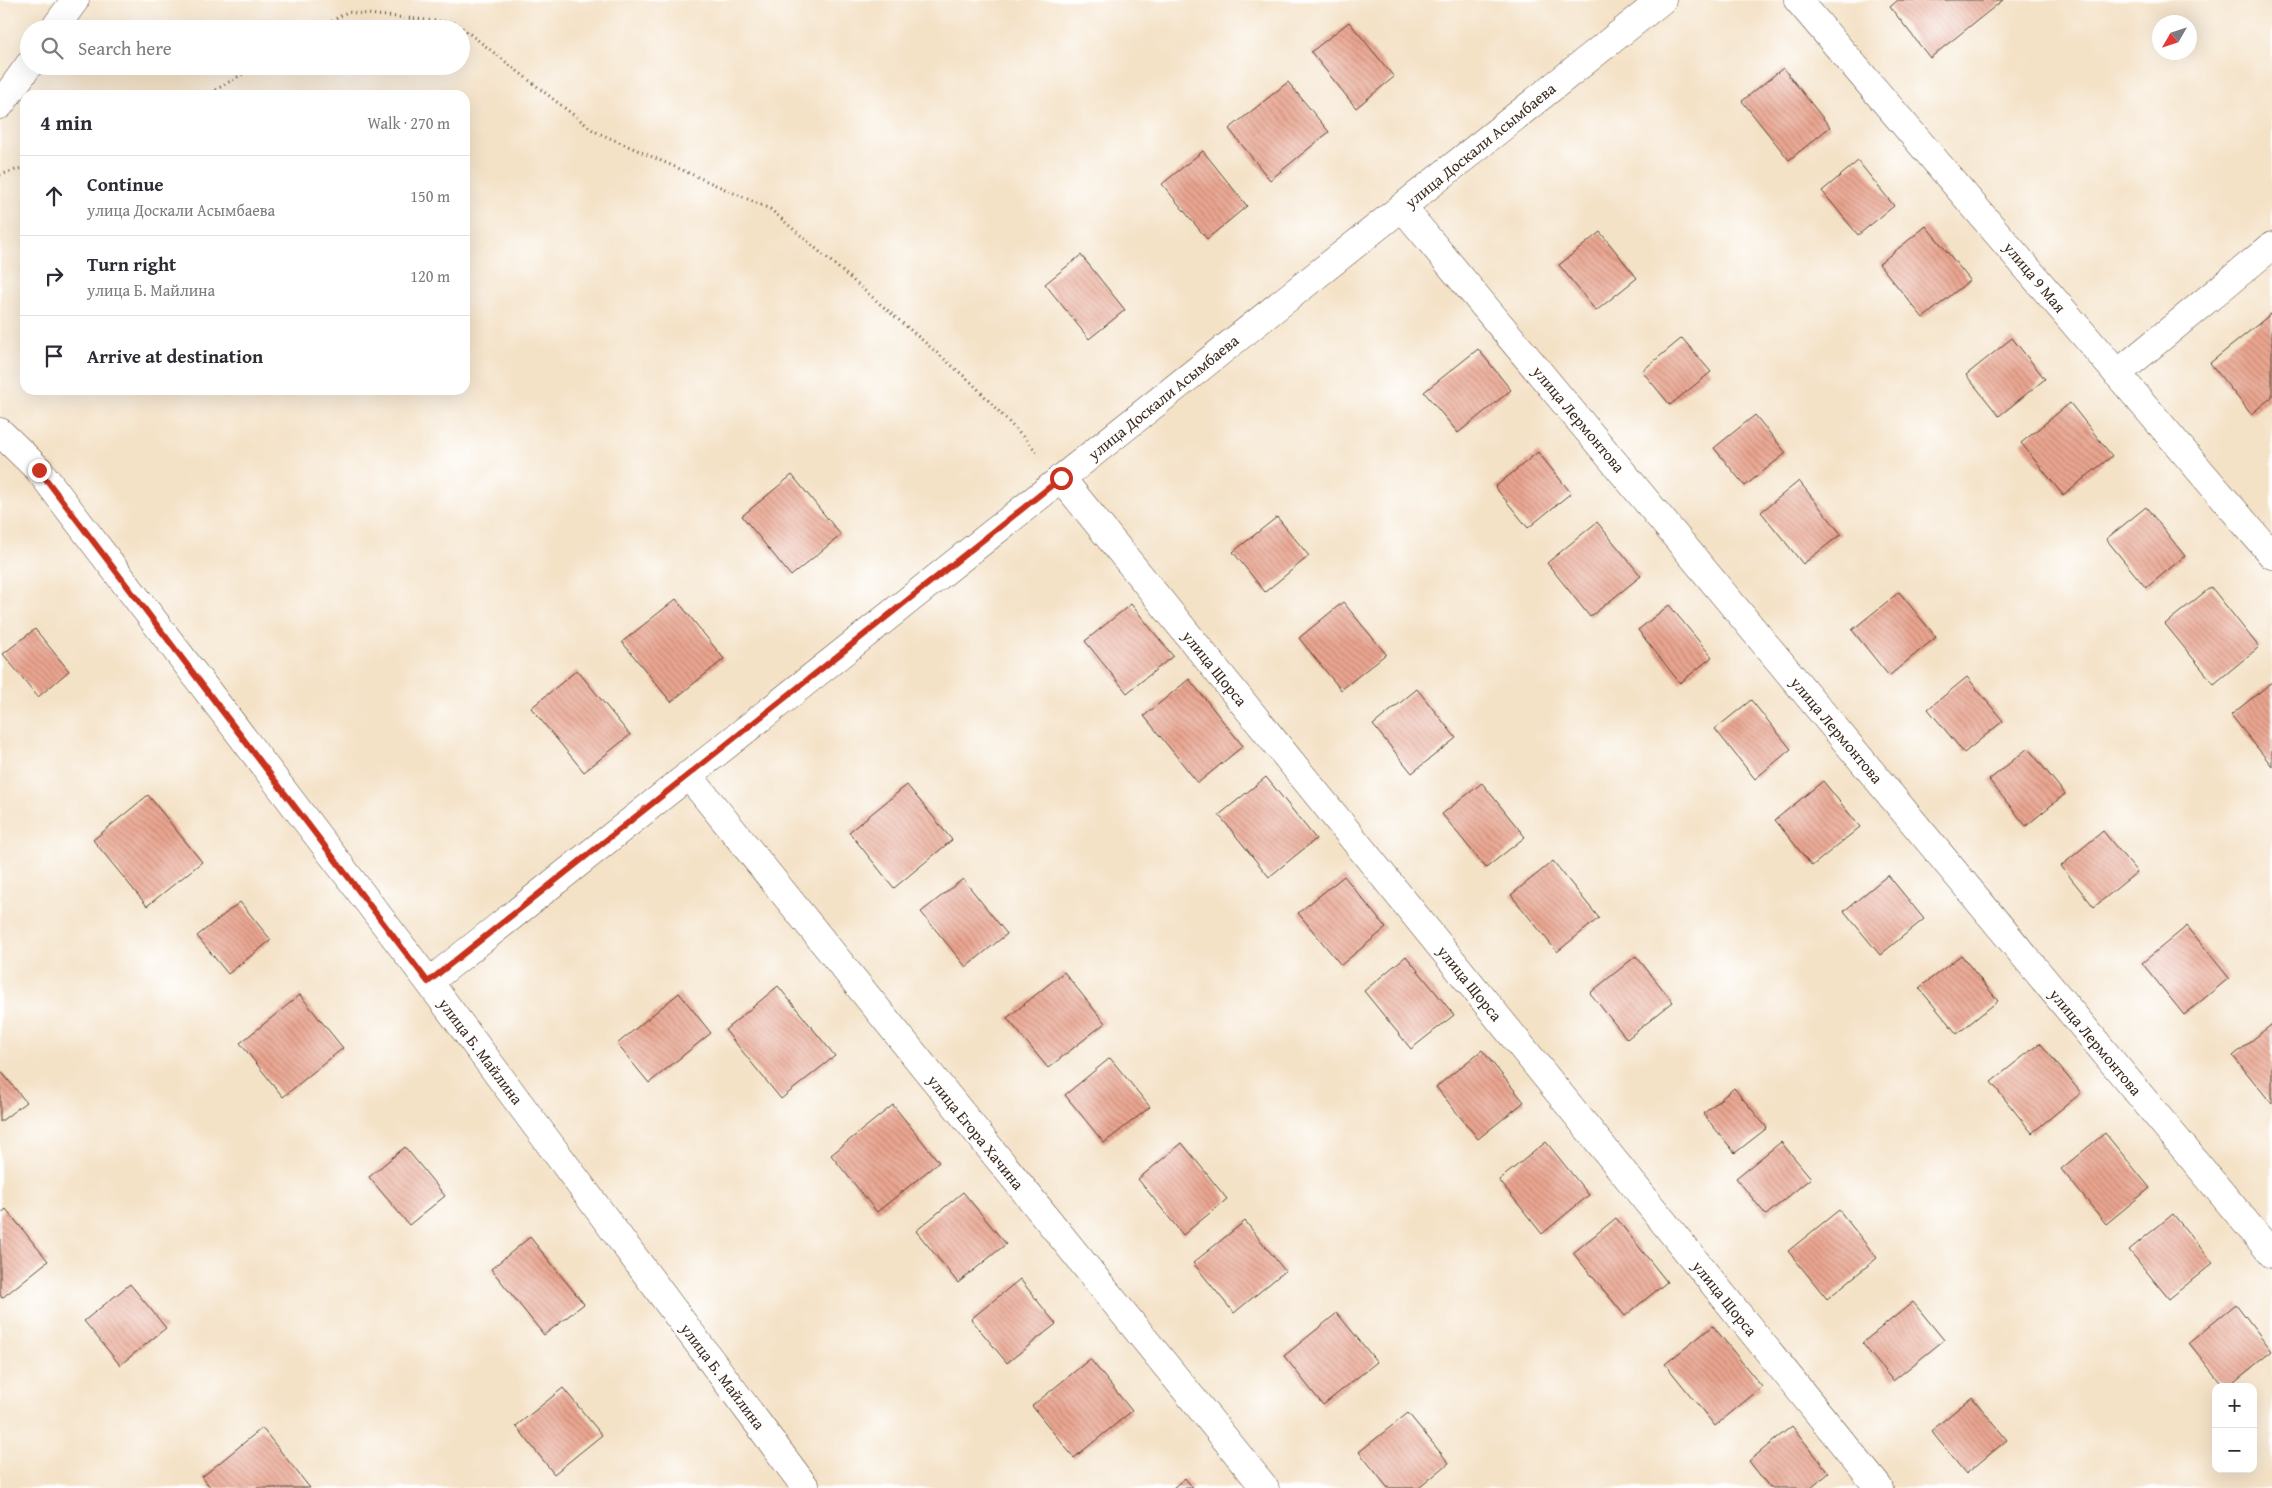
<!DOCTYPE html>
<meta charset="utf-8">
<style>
:root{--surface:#fff;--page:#f7f7f7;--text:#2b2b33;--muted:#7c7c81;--line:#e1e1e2}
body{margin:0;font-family:"Gentium Book Plus",serif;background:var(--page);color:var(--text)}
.controls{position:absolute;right:15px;bottom:15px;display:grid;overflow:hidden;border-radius:10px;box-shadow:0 5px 20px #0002}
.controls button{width:45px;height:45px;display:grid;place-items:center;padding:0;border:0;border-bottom:1px solid var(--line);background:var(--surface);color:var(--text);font:25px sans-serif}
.compass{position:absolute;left:2152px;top:15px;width:45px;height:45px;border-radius:50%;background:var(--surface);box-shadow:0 5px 20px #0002;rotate:231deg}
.stop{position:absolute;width:15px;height:15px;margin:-11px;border:4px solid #c8321e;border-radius:50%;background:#fff}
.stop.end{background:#c8321e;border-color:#fff;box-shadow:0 1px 5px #0008}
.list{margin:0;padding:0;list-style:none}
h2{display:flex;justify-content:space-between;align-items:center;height:65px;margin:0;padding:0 20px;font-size:21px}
h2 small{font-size:16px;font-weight:400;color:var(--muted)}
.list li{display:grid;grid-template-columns:32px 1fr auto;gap:15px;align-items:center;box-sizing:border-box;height:80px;padding:0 20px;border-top:1px solid var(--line)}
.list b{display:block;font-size:19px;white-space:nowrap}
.list p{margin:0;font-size:16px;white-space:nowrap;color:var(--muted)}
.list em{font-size:16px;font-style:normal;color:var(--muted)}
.icon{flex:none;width:28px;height:28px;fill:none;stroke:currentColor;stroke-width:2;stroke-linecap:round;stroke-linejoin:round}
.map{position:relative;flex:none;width:2272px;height:1488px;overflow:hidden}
.search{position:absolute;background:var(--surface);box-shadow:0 5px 20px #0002;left:20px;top:20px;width:450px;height:55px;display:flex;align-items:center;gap:12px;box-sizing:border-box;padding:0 18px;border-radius:28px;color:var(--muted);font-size:19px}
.panel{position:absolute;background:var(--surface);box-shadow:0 5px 20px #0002;left:20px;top:90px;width:450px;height:305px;border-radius:15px}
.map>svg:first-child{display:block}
</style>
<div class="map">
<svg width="2272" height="1488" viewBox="0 0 2272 1488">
<defs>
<pattern id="building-back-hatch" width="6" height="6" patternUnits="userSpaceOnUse" patternTransform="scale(1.25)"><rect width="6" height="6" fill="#eaa590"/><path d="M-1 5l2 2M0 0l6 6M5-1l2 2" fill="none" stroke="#bf8775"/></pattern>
</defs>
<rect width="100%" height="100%" fill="#fff"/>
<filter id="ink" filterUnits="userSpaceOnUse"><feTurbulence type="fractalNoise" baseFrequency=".02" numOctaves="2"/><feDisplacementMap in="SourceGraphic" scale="10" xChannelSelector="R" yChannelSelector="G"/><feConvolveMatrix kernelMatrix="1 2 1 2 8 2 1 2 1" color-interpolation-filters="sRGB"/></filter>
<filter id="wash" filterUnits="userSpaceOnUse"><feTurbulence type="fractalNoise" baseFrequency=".0096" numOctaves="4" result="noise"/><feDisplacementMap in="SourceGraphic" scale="20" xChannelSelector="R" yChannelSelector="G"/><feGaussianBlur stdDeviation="1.12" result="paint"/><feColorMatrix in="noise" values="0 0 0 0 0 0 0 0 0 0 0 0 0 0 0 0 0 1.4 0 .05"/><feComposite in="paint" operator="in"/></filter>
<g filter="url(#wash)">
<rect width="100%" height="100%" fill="#f4e2c7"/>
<g id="blocks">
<path fill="url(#building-back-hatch)" d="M1898,0h105l-73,58 -40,-51z
M1349,22l45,55 -38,31 -45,-56z
M1783,68l47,59 -41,33 -47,-59z
M1288,82l41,50 -59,48 -41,-51z
M1203,151l44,55 -40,33 -45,-55z
M1858,161l36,45 -36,29 -36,-44z
M1926,226l44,54 -47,38 -44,-54z
M1600,232l37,46 -41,33 -37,-46z
M1081,255l44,55 -36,29 -44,-55z
M2272,313v84l-21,17 -41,-51z
M1682,338l29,34 -41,33 -28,-34z
M2012,338l33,41 -46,37 -33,-41z
M1478,349l33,41 -53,43 -34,-41z
M2070,403l42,53 -49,39 -42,-52z
M1755,415l31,38 -41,33 -31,-38z
M1538,452l33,41 -43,35 -33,-41z
M792,475l49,60 -50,41 -49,-60z
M1799,481l42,53 -38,30 -42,-52z
M2146,507l39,49 -39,32 -40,-49z
M1277,517l32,39 -44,36 -32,-40z
M1597,522l44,54 -51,41 -43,-54z
M2211,587l48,60 -45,37 -49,-60z
M1899,592l37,45 -47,39 -37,-46z
M676,599l48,60 -53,43 -49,-60z
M1343,602l43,52 -45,36 -42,-52z
M1131,604l42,52 -46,37 -42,-52z
M1669,605l43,52 -32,26 -42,-53z
M35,629l34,42 -31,26 -35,-43z
M577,670l53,65 -46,37 -53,-64z
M1967,677l36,44 -39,32 -36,-44z
M1189,679l54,67 -45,37 -54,-67z
M2272,682v84l-41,-51z
M1417,689l39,49 -44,35 -39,-48z
M1751,700l40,49 -36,30 -40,-50z
M2028,748l37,46 -39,32 -37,-46z
M1266,777l50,62 -47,38 -50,-62z
M1823,781l37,46 -48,39 -37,-46z
M1482,783l43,54 -39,31 -44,-54z
M907,785l45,55 -58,48 -45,-56z
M148,795l54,67 -55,44 -54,-66z
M2103,831l34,41 -43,35 -33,-41z
M1553,861l46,57 -42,34 -46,-57z
M1888,875l36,44 -44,36 -36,-44z
M1344,876l42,52 -45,37 -43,-52z
M963,879l44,55 -41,33 -45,-55z
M240,902l31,38 -43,34 -31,-38z
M2187,926l42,52 -45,37 -42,-52z
M1961,955l37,46 -41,33 -38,-46z
M1406,956l48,59 -43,34 -47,-58z
M1636,956l37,46 -46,37 -37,-46z
M1064,972l41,51 -57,45 -41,-50z
M778,986l57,70 -54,43 -56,-69z
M679,993l32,40 -62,50 -32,-39z
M300,995l43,53 -60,49 -43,-54z
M2272,1024v80l-39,-48z
M2040,1043l41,50 -49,40 -41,-51z
M1482,1050l42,52 -46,37 -42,-52z
M1110,1058l40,49 -46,36 -39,-48z
M0,1070l26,32 -26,20z
M1734,1088l33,40 -32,25 -32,-39z
M893,1105l46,57 -62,50 -46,-57z
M2105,1133l45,55 -44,36 -45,-55z
M1546,1142l43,53 -47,39 -43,-54z
M1781,1142l30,36 -45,37 -30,-37z
M1182,1143l45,56 -44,36 -45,-56z
M405,1147l40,49 -36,29 -40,-48z
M963,1192l43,52 -48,39 -42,-52z
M6,1209l42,52 -46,37 -2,-3v-81z
M1839,1210l38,48 -50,41 -39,-48z
M2173,1214l40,49 -44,36 -40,-49z
M1616,1218l51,64 -42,34 -52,-63z
M1245,1221l40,50 -51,42 -41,-50z
M530,1237l54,67 -40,31 -53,-66z
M1020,1279l36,45 -49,39 -36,-44z
M130,1284l36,44 -46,37 -36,-44z
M1913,1302l31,38 -51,41 -31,-38z
M2236,1304l36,47 -44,36h-4l-35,-44z
M1337,1313l40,49 -54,43 -39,-49z
M1713,1326l49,61 -47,39 -50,-62z
M1090,1359l42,52 -58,47 -42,-52z
M563,1388l39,47 -48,39 -38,-48z
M1972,1397l35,43 -41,34 -35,-43z
M1408,1413l41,50 -30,25h-31l-29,-36z
M1792,1426l37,47 -18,15h-41l-21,-27z
M262,1428l48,60h-99l-9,-11z
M1185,1478l8,10h-20z"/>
</g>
</g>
<g filter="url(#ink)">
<use href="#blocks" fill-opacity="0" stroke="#574637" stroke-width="1"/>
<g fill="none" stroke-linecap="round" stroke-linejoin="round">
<defs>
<path id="street" d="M1798,0l474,555
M1402,207l870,1047
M2117,374l155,-128
M0,432l39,38 390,512 377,506
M1061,478l818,1010
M688,775l577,713
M429,982l1233,-982"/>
<path id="secondary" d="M54,29l21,-29
M0,105l29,-40"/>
</defs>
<use href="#street" stroke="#574637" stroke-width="29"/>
<use href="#secondary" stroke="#574637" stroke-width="29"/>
<path stroke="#574637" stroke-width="3" stroke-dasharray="1 4" stroke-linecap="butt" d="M319,29l28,-17 109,11 138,108 176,78 202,174 67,71
M207,95l49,-29
M0,175l25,-8"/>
<use href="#street" stroke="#fff" stroke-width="28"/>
<use href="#secondary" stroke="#fff" stroke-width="28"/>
</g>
</g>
<g fill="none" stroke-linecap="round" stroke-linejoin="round" filter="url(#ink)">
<path stroke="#c8321e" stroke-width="6" d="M39,470l389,512 633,-504"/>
</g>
<g text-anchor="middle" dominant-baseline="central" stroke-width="5" stroke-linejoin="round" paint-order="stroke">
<g font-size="16" fill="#3b2a1e" stroke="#fff">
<text transform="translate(1480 145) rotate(-39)">улица Доскали Асымбаева</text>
<text transform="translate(2035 277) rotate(50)">улица 9 Мая</text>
<text transform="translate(1163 397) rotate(-39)">улица Доскали Асымбаева</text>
<text transform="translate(1579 419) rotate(50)">улица Лермонтова</text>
<text transform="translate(1215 668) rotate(51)">улица Щорса</text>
<text transform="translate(1837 730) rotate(50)">улица Лермонтова</text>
<text transform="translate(1470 983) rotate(51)">улица Щорса</text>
<text transform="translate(2096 1042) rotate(50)">улица Лермонтова</text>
<text transform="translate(481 1051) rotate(53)">улица Б. Майлина</text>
<text transform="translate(976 1132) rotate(51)">улица Егора Хачина</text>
<text transform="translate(1725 1298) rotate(51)">улица Щорса</text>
<text transform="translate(723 1376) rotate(53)">улица Б. Майлина</text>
</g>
</g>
</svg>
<div class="controls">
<button>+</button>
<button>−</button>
</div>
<svg class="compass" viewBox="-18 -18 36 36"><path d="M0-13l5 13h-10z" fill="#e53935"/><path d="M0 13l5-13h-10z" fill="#7c7c81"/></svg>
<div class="stop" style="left:1061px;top:478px"></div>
<div class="stop end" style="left:39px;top:470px"></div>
<div class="search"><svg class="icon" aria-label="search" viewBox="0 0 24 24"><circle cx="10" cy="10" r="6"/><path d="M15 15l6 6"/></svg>Search here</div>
<section class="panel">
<h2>4 min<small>Walk · 270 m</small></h2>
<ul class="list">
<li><svg class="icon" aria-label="ahead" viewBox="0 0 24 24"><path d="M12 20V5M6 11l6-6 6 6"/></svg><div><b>Continue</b><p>улица Доскали Асымбаева</p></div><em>150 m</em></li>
<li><svg class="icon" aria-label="right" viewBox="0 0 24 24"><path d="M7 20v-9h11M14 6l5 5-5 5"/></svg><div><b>Turn right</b><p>улица Б. Майлина</p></div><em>120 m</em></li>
<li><svg class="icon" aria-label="arrive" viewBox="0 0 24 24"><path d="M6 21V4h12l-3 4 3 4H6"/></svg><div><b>Arrive at destination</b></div></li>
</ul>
</section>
</div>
